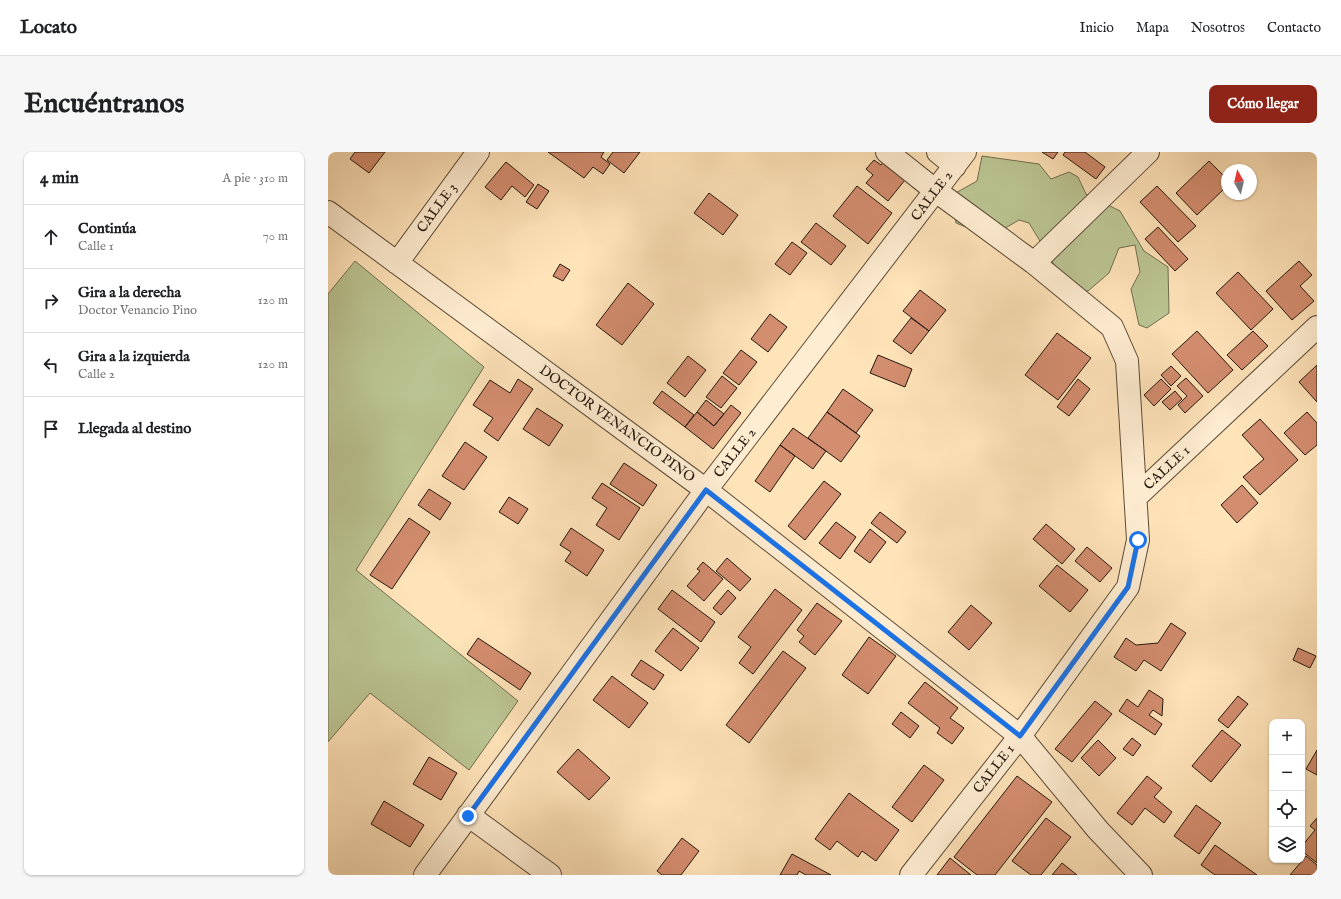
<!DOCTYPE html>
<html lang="es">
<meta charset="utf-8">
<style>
:root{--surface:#fff;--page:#f6f6f6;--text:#202124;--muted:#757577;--line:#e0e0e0;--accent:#8f2418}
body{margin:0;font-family:"IM FELL English",serif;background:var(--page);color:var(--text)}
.controls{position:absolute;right:12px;bottom:12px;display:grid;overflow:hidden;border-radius:8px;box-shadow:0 1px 3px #0004}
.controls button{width:36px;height:36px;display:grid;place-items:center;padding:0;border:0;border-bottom:1px solid var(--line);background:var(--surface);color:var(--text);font:20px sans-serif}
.compass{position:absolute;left:893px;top:12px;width:36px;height:36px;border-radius:50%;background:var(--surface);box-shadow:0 1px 3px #0004;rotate:352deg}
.stop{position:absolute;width:12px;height:12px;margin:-9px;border:3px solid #1a73e8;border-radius:50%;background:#fff}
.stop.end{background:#1a73e8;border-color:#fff;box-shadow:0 1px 4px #0008}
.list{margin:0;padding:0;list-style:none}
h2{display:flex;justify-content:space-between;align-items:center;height:52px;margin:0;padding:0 16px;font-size:17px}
h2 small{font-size:13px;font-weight:400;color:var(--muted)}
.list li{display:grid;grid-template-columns:26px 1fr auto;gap:12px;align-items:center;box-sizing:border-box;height:64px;padding:0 16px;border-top:1px solid var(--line)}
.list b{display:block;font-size:15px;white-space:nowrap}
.list p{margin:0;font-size:13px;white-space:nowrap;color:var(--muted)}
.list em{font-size:13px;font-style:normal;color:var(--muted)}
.icon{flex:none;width:22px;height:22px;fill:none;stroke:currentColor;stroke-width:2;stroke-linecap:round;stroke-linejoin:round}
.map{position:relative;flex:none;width:989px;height:723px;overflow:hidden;border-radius:8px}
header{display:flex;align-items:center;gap:24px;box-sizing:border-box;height:56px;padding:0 20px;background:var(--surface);border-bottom:1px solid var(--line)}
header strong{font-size:19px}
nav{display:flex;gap:22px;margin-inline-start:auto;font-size:14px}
.intro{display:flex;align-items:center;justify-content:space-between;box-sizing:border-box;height:96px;padding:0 24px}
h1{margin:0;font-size:28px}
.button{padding:10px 18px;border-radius:8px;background:var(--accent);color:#fff;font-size:14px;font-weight:700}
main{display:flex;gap:24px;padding:0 24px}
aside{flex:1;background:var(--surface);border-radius:8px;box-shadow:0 1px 3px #0004}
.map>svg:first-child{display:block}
</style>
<header>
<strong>Locato</strong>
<nav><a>Inicio</a><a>Mapa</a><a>Nosotros</a><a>Contacto</a></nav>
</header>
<div class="intro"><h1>Encuéntranos</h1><a class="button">Cómo llegar</a></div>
<main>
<aside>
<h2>4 min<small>A pie · 310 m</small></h2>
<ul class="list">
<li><svg class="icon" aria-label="ahead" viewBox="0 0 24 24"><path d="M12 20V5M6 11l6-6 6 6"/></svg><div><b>Continúa</b><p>Calle 1</p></div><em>70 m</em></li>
<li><svg class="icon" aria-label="right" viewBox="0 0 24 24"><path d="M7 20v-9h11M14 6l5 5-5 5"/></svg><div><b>Gira a la derecha</b><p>Doctor Venancio Pino</p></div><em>120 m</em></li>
<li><svg class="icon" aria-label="left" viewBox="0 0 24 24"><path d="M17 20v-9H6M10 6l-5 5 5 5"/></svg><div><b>Gira a la izquierda</b><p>Calle 2</p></div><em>120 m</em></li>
<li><svg class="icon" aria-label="arrive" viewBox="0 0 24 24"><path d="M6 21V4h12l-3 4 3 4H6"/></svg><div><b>Llegada al destino</b></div></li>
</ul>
</aside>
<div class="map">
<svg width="989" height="723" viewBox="0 0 989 723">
<rect width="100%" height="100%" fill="#ffe3b9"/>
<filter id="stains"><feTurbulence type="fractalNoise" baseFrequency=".005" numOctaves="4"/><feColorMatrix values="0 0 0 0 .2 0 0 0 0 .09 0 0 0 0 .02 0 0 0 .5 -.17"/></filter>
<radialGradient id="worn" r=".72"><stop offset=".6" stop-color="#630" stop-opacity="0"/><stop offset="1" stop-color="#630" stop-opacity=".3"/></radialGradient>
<path fill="#bbc593" stroke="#706e50" d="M654,4l57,8 12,15 18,-7 9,5 8,17 34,17 24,40 24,16 1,46 -22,15 -8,-3 -8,-36 9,-17 -5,-27 -16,3 -10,25 -21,18 -19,-2 -40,-66 -10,-3 -29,17 -34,-14 -4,-28 25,-14z
M27,109l129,106 -128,203 162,131 -49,69 -99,-77 -42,49v-448z"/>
<path fill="#d38d6f" stroke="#24180d" d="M27,0h30l-16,21 -19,-14z
M220,0h56l-3,5 9,7 -7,10 -10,-7 -9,11z
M285,0h27l-16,21 -17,-13z
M714,0h16l-5,7z
M737,0h20l20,15 -9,12 -33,-24z
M559,6l22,17 -21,26 -22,-18 7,-8 -7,-6 8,-9 7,5z
M881,9l18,18v7l-30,29 -21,-22z
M178,10l28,23 -9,12 -13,-11 -11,14 -16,-13z
M210,32l11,7 -12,18 -11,-7z
M529,34l35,27 -24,31 -35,-28z
M829,34l39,40 -18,16 -38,-40z
M381,41l29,22 -15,20 -29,-22z
M488,71l30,23 -15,19 -30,-23z
M830,75l30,32 -13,12 -30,-32z
M464,90l15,11 -17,22 -15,-11z
M971,109l13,14 -12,11 14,15 -22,19 -26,-29z
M232,112l10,6 -7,11 -10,-5z
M910,120l35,37 -22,21 -35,-37z
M300,131l26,21 -32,41 -26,-20z
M592,138l26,20 -17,21 -26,-20z
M442,162l17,13 -19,25 -17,-13z
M583,166l18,13 -18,23 -18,-13z
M869,179l36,39 -25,23 -36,-39z
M925,179l15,15 -26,24 -15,-15z
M729,181l34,25 -33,42 -33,-25z
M413,198l16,12 -18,23 -16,-12z
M550,203l34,14 -7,18 -35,-14z
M360,204l18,14 -21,27 -18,-14z
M989,213v37l-18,-20z
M843,214l10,10 -10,10 -10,-11z
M394,224l15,12 -16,20 -15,-11z
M858,226l17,18 -18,17 -7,-8 9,-9 -10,-10z
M190,227l15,10 -35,52 -14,-10 9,-13 -20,-13 17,-25 20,13z
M750,227l12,10 -21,27 -12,-9z
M833,227l10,10 -17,17 -10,-11z
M515,237l30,21 -17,23 -29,-21z
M334,239l32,24 -9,12 -32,-24z
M847,239l7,8 -12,11 -8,-8z
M378,248l18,14 -10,12 -17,-14z
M403,253l10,8 -28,36 -28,-22 12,-15 17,14z
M209,256l26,17 -14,21 -26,-17z
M499,260l33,24 -19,26 -33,-24z
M979,260l10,11v22l-12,10 -21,-22z
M932,267l38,41 -38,35 -17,-18 21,-18 -22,-24z
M465,276l33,23 -13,18 -33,-24z
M137,290l22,15 -23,33 -22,-14z
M452,293l15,11 -25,36 -15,-11z
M296,311l33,22 -14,21 -33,-22z
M496,329l17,13 -36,46 -17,-14z
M274,331l38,25 -21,32 -23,-15 11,-17 -15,-10z
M914,333l16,18 -21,20 -16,-18z
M101,337l22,14 -11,17 -22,-15z
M181,345l19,12 -10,15 -19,-12z
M552,360l26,20 -9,11 -26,-20z
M81,366l21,14 -38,57 -22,-14z
M508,370l20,15 -16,22 -21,-16z
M718,372l29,25 -13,15 -29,-25z
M243,376l33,22 -17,26 -22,-15 6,-9 -11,-7z
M542,377l16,13 -16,21 -16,-12z
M759,395l25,21 -12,14 -25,-21z
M399,406l24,21 -11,12 -24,-20z
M375,410l20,17 -19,22 -17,-15 13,-15 -3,-2z
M729,413l31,25 -18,22 -31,-26z
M447,437l27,21 -49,64 -14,-11 12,-16 -13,-10z
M344,438l43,32 -14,20 -43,-33z
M400,438l8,8 -15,17 -8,-7z
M489,451l25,18 -27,34 -16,-13 5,-6 -7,-6z
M643,453l21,18 -23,27 -21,-18z
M843,471l15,10 -25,38 -17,-11 -8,11 -22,-14 12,-19 10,7 22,-2z
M345,476l26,20 -18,23 -26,-20z
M541,485l27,19 -28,38 -26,-19z
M150,486l53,35 -11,17 -53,-36z
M970,496l18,8 -6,12 -17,-8z
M455,499l23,17 -57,75 -23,-18z
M313,508l23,15 -10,15 -23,-15z
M284,524l36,27 -19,25 -36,-28z
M597,530l33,26 -8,10 14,10 -12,16 -15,-11 3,-5 -32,-25z
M821,538l14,9 -1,17 -9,-6 -4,5 13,9 -7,11 -36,-24 8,-12 11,8z
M910,544l10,8 -20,24 -10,-8z
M767,549l17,13 -40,48 -17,-13z
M573,560l18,14 -9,12 -18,-14z
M894,578l19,15 -30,37 -19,-16z
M804,586l9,7 -8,11 -10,-7z
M770,588l18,18 -17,18 -18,-18z
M250,597l32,29 -21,22 -32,-28z
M989,598v25l-11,-6z
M101,605l28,16 -16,27 -28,-16z
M596,613l20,15 -32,42 -20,-15z
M689,624l35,26 -57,73h-18l-23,-18z
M819,624l15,12 -8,9 18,15 -8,11 -19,-15 -13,17 -15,-12z
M521,641l50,37 -23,31 -14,-10 -4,6 -21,-16 -7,9 -15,-11z
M56,649l40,24 -14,22 -39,-23z
M868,653l25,18 -22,31 -25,-18z
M718,666l25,19 -30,38h-10l-19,-14z
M989,666v45l-15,-12v-5l13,-16 -5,-4z
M354,686l17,13 -18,24h-19l-5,-4z
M887,693l42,30h-42l-14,-10z
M464,702l39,21h-25l-7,-4 -2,4h-17z
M978,704l11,9v10h-27z
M622,706l21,17h-34z
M734,711l15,12h-25z"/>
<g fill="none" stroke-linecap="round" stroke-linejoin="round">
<defs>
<path id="minor" d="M559,0l49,39 98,72 78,64 15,34 11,179 -10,47 -108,149 -109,139
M610,0l17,14
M0,60l378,278 314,246 78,94 43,45
M69,111l81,-111
M706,111l114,-111
M808,345l181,-170
M140,663l82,60
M97,723l281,-385 259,-338"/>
</defs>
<use href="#minor" stroke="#5b4b38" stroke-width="24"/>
<use href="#minor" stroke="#ffedd2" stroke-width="22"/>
</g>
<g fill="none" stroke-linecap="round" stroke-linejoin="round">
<path stroke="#1a73e8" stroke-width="5" d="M140,664l238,-326 314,246 108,-149 10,-47"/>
</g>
<g text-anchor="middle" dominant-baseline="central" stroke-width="3.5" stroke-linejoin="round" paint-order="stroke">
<g font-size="14" fill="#24180d" stroke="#ffedd2">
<text transform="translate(604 44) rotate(-53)">CALLE 2</text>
<text transform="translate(109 56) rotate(-54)">CALLE 3</text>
<text transform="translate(289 272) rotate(36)">DOCTOR VENANCIO PINO</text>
<text transform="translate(407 301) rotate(-52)">CALLE 2</text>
<text transform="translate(839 316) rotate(-43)">CALLE 1</text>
<text transform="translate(666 617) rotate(-52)">CALLE 1</text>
</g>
</g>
<rect width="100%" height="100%" filter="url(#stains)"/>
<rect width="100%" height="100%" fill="url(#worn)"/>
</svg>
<div class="controls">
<button>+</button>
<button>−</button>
<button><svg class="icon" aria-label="locate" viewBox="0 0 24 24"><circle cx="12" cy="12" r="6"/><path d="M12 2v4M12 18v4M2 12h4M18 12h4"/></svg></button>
<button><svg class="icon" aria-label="layers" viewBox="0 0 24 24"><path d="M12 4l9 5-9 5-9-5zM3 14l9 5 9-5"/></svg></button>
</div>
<svg class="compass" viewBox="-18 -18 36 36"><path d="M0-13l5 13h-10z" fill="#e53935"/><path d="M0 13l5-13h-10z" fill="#757577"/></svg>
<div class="stop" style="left:810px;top:388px"></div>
<div class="stop end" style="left:140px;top:664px"></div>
</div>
</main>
